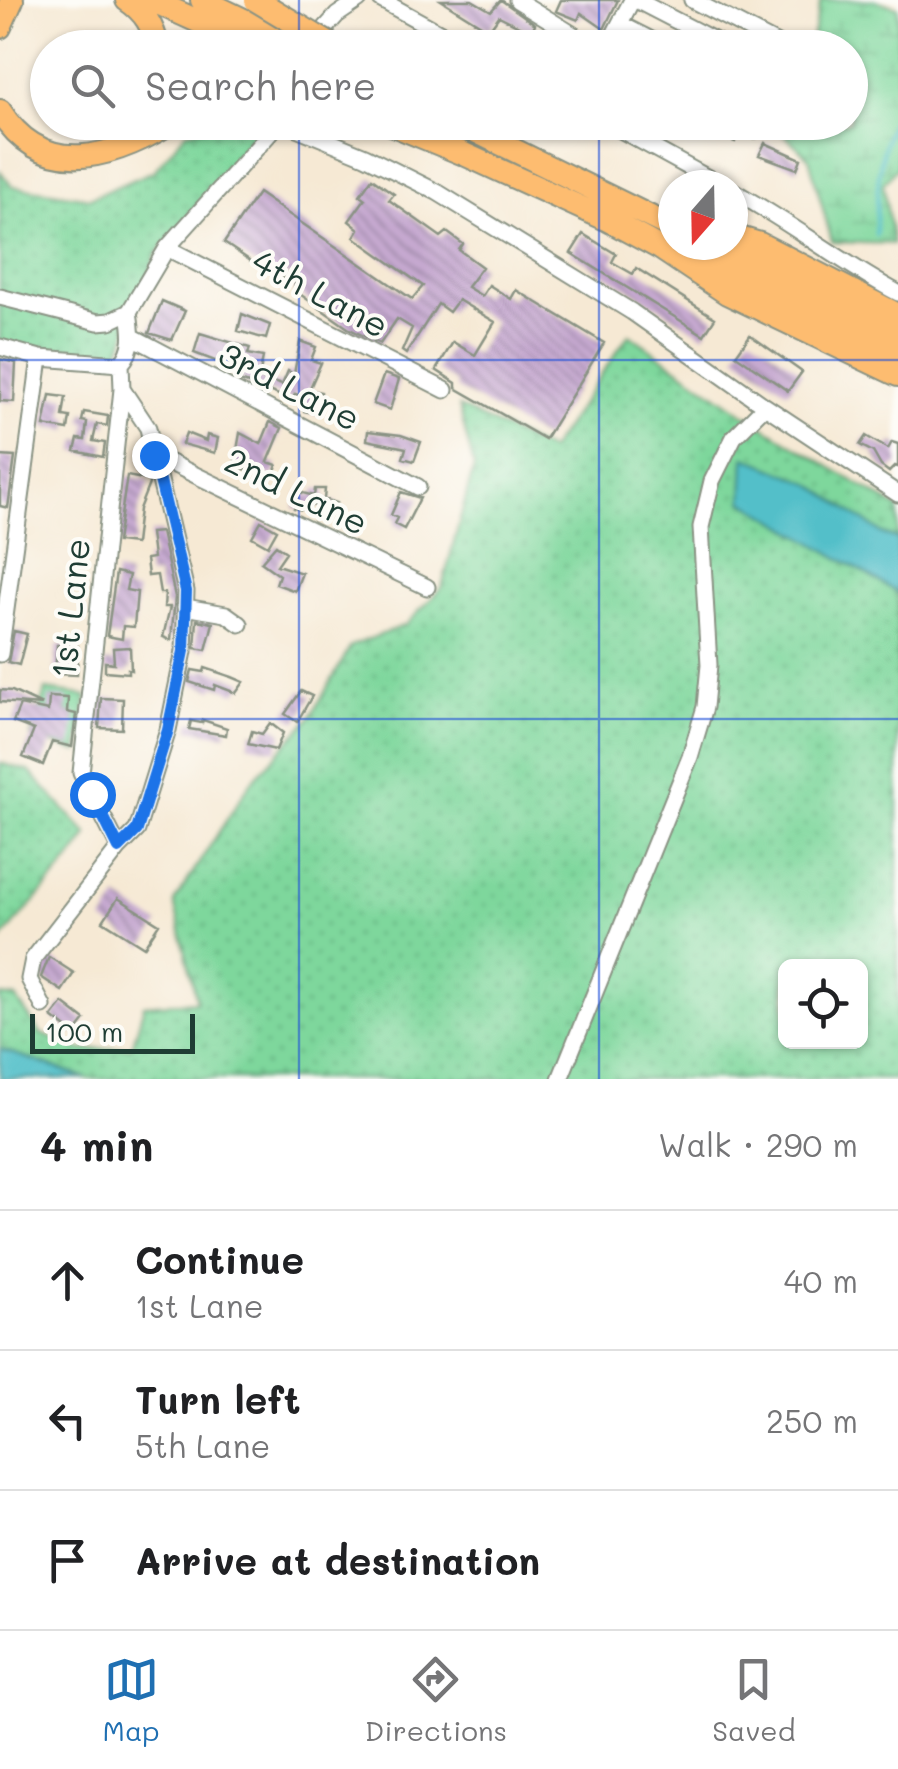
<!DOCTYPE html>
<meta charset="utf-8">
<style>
:root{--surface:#fff;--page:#f2f2f2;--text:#202124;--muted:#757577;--line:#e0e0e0;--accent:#1f6fb2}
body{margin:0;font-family:Mali,sans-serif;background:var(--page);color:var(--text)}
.controls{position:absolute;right:30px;bottom:30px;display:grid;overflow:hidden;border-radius:15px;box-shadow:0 2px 8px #0004}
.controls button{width:90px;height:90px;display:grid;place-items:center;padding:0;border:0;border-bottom:2px solid var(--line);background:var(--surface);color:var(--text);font:50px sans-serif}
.compass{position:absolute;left:658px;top:170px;width:90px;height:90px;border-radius:50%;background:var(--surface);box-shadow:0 2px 8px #0004;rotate:200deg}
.scale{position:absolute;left:30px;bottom:25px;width:165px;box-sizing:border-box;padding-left:10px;border:5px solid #1f3d34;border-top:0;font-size:28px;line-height:35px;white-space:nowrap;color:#1f3d34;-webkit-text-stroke:8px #fdfcf7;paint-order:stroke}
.stop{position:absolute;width:30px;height:30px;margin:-22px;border:8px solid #1a73e8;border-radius:50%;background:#fff}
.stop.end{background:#1a73e8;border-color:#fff;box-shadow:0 2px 10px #0008}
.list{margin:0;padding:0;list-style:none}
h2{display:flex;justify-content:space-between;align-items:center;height:130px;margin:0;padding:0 40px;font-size:42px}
h2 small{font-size:32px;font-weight:400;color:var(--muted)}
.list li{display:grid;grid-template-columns:65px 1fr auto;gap:30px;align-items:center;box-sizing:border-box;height:140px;padding:0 40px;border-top:2px solid var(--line)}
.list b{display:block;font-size:38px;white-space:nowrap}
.list p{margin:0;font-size:32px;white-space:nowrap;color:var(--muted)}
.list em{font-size:32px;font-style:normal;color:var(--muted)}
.icon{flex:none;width:55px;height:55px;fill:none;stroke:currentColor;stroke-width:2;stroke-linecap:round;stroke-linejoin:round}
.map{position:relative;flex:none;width:898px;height:1079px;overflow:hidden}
.search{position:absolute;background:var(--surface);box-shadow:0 2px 8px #0004;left:30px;right:30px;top:30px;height:110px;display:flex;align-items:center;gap:25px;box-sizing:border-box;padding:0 35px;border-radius:55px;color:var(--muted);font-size:38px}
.sheet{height:550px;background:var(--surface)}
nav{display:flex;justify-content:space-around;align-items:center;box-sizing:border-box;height:140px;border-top:2px solid var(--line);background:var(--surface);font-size:28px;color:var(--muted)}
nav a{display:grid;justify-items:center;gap:5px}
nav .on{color:var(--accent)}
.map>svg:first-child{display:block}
</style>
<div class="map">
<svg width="898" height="1079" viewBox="0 0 898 1079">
<defs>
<pattern id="grass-dots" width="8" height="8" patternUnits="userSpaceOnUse" patternTransform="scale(2.5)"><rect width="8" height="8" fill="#7ed79c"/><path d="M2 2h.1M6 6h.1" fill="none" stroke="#6cb987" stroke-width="1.8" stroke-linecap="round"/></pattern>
<pattern id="wetland-marsh" width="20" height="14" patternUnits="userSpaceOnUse" patternTransform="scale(2.5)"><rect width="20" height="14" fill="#7ed79c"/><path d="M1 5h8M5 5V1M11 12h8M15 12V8" fill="none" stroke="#6cb987"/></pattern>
<pattern id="building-back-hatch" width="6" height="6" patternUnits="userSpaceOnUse" patternTransform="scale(2.5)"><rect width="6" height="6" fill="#c6a9d0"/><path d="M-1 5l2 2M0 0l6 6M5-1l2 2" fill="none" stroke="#a08baa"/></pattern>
</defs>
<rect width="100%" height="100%" fill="#fdfcf7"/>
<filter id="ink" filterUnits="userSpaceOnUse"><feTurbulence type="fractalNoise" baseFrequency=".01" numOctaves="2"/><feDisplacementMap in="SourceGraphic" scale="20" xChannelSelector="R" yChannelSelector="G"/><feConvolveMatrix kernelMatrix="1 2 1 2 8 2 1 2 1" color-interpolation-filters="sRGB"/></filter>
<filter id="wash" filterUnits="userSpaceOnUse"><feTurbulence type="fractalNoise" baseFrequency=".0048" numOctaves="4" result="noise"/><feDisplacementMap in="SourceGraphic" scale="40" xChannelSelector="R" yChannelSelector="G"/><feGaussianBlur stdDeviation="2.25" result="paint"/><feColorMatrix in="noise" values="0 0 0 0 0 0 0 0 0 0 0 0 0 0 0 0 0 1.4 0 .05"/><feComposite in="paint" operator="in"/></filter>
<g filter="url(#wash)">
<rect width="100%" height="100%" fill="#f6e9d4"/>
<path fill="url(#grass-dots)" stroke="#4e8a68" stroke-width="2.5" fill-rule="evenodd" d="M223,123h38l-19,27 -86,105 -40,105 -78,-7 -38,-11v-171l12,15 78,12 64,-27 32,-39z
M629,334l130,90 139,84v571h-812l-86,-30v-53l16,2 25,36 40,16 51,-3 12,-42 53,-4 -23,-99 77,-120 59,-64 41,-72 55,-21 36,-38 32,-120 -15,-60 90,44zM786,966h74v76h-74z
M0,763l29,8 59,64c-25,39 -59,70 -88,107z"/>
<path fill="url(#wetland-marsh)" stroke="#4e8a68" stroke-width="2.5" d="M821,0h52l25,7v160l-15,17 10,60 -61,-2 -23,-84 -36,-34 77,-2v-74l-40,-1z"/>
<path fill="#7ed79c" stroke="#4e8a68" stroke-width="2.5" d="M46,690l41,6 -9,56 -47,-16z"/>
<path fill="#52bfc9" stroke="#387e7e" stroke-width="2.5" d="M745,457l65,26 73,51 15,5v54l-155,-92z
M0,1049l86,29 -86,1z"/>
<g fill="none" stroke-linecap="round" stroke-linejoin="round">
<path stroke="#52bfc9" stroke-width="4" d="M876,235c1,-45 1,-86 22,-127"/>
</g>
<g id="blocks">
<path fill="url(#building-back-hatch)" d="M441,0h31l19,11 10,-11 34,24 -4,8 -32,-16 -10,14z
M561,0h57l-14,29 -23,-16 -3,7 -22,-9z
M709,122l22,4 7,7 -3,9 -30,-10z
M765,143l36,16 -4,10 -38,-14z
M372,178l22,16 -5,6 52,37 6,-5 16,12 -4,6 23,17 -15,20 15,9 7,-11 22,14 5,-9 88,53 -59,96 -89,-51v-5l-20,-13 17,-28 22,13 20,-33 -37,-22 -9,12 -11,-8 -32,50 -4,-3 10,-23 -15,-9 -17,25 -32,-16 -54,-38 2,-13 -12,-3 -2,8 -58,-39 34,-50 154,106 11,-13 -69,-49 5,-8 -10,-8 16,-22 -5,-4z
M583,234l33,20 -4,8 21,12 3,-6 79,50 -11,17 -133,-82z
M162,301l23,10 -13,29 -23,-7z
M242,314l28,11 -4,14 -28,-8z
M200,333l50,15 -2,6 15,3 -4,21 23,7 6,-14 6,3 6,-33 16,6 -5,13 10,3 -12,27 12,2 -2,22 -15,-3 1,-6 -7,-2 2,-8 -5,-1 -2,6 -53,-19 6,-18 -22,-5 -1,6 -29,-11z
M750,335l52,37 -14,19 -52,-36z
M0,359l16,4 -2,39 -14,-1z
M384,374l15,5 -9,31 -17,-6z
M50,395l16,2 -3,19 7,1 -2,13 -24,-4z
M84,412l24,4 -1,10 -10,-2 -4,17 12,2 -2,14 -28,-6 3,-12 7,1 2,-18 -5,-1z
M270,422l12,6 -14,34 9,3 -4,11 -25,-9v3l-14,-3 6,-34 21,11z
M368,431l33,4 20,7 -7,19 -11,-3 3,-10 -39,-8z
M186,433l20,8 1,-6 11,3 -3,15 -33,-9z
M866,436l22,13 4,-7 6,2v23l-3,-1 -6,6 -8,-6 -8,-14 -13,-7z
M0,456l15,1 -7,51 -8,-2z
M127,476l21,4 1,4 -10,25 -4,35 -18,-2z
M315,489h10l-1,10 13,4 -1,3 -31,-1 -2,5 -9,-2 5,-16 15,4z
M401,492l19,6 -16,31 -10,-5 3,-6 -6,-3z
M261,521l16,9 -9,16 -16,-9z
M161,532l14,65 -4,43 -8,-3 7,-30h-6l1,-14h-5l-3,-18 -9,1 -2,-17 7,-1 -3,-25z
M276,545l10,7 -9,13 25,8 -7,18 -19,-7 3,-9 -18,-13z
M116,572l13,3 -3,15 11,2 -3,35 -11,-1 -1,13 -15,-3z
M197,620l16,3 -7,27 -11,-2z
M14,631l13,3 -8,31 -11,-3z
M57,645l21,1 -1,29 -22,-1z
M130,647l1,23 -3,-1v4l-23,-2v-9l9,1 -1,-15z
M205,668l27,9 12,5 -8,11 -21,-8 -1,5 -25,-8 3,-12 12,2z
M0,690l12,1 30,14 -42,-3z
M301,691l11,5 -15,26 -12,-8z
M49,697l19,1 -1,14 9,2 -4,33 -20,-5 -9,23 -20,-8 11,-27 -21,-8 7,-17 28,6z
M101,698l22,1 -1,30 -23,-1z
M203,720l24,8 -1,7 -37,-6 2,-8 11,2z
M270,723l13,10 -7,17 -28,-6 4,-13 10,3z
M118,898l41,26 -15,23 -41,-26z
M49,957l25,16 -12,18 -21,-14z
M63,1003l22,17 -11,14 -22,-17z"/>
</g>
</g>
<g filter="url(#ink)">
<use href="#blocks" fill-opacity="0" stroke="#8a9384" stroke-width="2.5"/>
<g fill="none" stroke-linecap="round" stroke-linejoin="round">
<defs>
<path id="minor" d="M381,0l87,48
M517,0l78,48
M636,0l93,48
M692,0l89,46
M620,24l47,24
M311,44l26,-29 22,-15
M607,48l25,-48
M282,122l83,34 72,36 195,120 133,94 133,88
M606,122l115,63
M741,122l14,8
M733,191c57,31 107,71 165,102
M167,248l278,142
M0,297l98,25 12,-1 19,-9 38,-64 113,-126
M133,337l285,150
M0,347l40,11 81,6c14,-15 11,-33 8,-52
M122,389l26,39 6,27 273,132
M185,607l41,7 14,10
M0,654l40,-296
M119,848l-38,-75 41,-384 -1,-25
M43,1006l-14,-27 4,-20 86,-111 18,-18 31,-100 16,-79 2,-60 -32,-136
M560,1079l130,-322 15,-50 4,-42 -8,-138 11,-46 22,-44 31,-31"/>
<path id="highway" d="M127,0c18,12 26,26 31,48
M151,0l106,48
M202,0l100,48
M0,27l12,-27
M0,111c44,70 113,47 172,11
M386,122l78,32 144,66 52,28 67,45 171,82
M457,122l216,106
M733,236l27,8 138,71
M714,245l184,91
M686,251l212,106"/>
</defs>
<use href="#minor" stroke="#8a9384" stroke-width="19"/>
<use href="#highway" stroke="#8a9384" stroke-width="26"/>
<use href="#minor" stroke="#fff" stroke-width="15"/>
<use href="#highway" stroke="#fdbc6f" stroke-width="22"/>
<defs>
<path id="highway-bridge" d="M256,0l80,48"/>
</defs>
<use href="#highway-bridge" stroke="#8a9384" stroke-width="26" stroke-linecap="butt"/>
<use href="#highway-bridge" stroke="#fdbc6f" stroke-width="22"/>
</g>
</g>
<g fill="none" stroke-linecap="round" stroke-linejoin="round" filter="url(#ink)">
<path stroke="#1a73e8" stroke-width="12" d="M92,794l27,54 18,-18 31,-100 16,-79 2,-60 -32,-136"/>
</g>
<path fill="none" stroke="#1d4ed8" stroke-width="2.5" stroke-opacity="0.55" d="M299,0v48M599,0v48M299,122v957M599,122v957M0,360h898M0,719h898"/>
<g text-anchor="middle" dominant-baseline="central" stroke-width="8" stroke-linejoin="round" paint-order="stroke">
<g font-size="35" fill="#1f3d34" stroke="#fdfcf7">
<text transform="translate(321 292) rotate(28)">4th Lane</text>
<text transform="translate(290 385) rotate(27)">3rd Lane</text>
<text transform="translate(297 490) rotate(26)">2nd Lane</text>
<text transform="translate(69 608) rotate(-84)">1st Lane</text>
</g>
</g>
</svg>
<div class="controls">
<button><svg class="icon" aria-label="locate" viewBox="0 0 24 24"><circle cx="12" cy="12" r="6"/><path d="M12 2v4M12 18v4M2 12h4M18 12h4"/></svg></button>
</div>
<svg class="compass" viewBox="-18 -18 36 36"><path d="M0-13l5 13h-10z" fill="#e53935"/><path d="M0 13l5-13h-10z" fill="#757577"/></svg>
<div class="scale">100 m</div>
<div class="stop" style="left:92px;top:794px"></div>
<div class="stop end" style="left:154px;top:455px"></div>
<div class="search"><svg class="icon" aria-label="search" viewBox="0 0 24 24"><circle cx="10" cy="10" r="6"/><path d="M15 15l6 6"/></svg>Search here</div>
</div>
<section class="sheet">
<h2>4 min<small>Walk · 290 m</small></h2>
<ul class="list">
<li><svg class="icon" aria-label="ahead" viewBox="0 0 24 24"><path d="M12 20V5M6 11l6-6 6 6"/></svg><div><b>Continue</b><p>1st Lane</p></div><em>40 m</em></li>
<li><svg class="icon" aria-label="left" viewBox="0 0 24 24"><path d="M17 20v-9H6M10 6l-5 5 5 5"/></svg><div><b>Turn left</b><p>5th Lane</p></div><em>250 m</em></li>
<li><svg class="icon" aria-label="arrive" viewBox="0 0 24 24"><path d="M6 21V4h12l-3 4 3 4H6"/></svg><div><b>Arrive at destination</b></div></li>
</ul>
</section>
<nav>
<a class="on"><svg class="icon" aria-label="map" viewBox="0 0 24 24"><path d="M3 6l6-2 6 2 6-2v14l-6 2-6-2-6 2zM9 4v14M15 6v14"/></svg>Map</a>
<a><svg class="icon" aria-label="directions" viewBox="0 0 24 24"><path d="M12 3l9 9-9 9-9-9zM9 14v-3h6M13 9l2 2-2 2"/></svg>Directions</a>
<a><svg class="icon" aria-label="saved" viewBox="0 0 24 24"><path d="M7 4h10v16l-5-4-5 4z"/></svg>Saved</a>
</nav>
